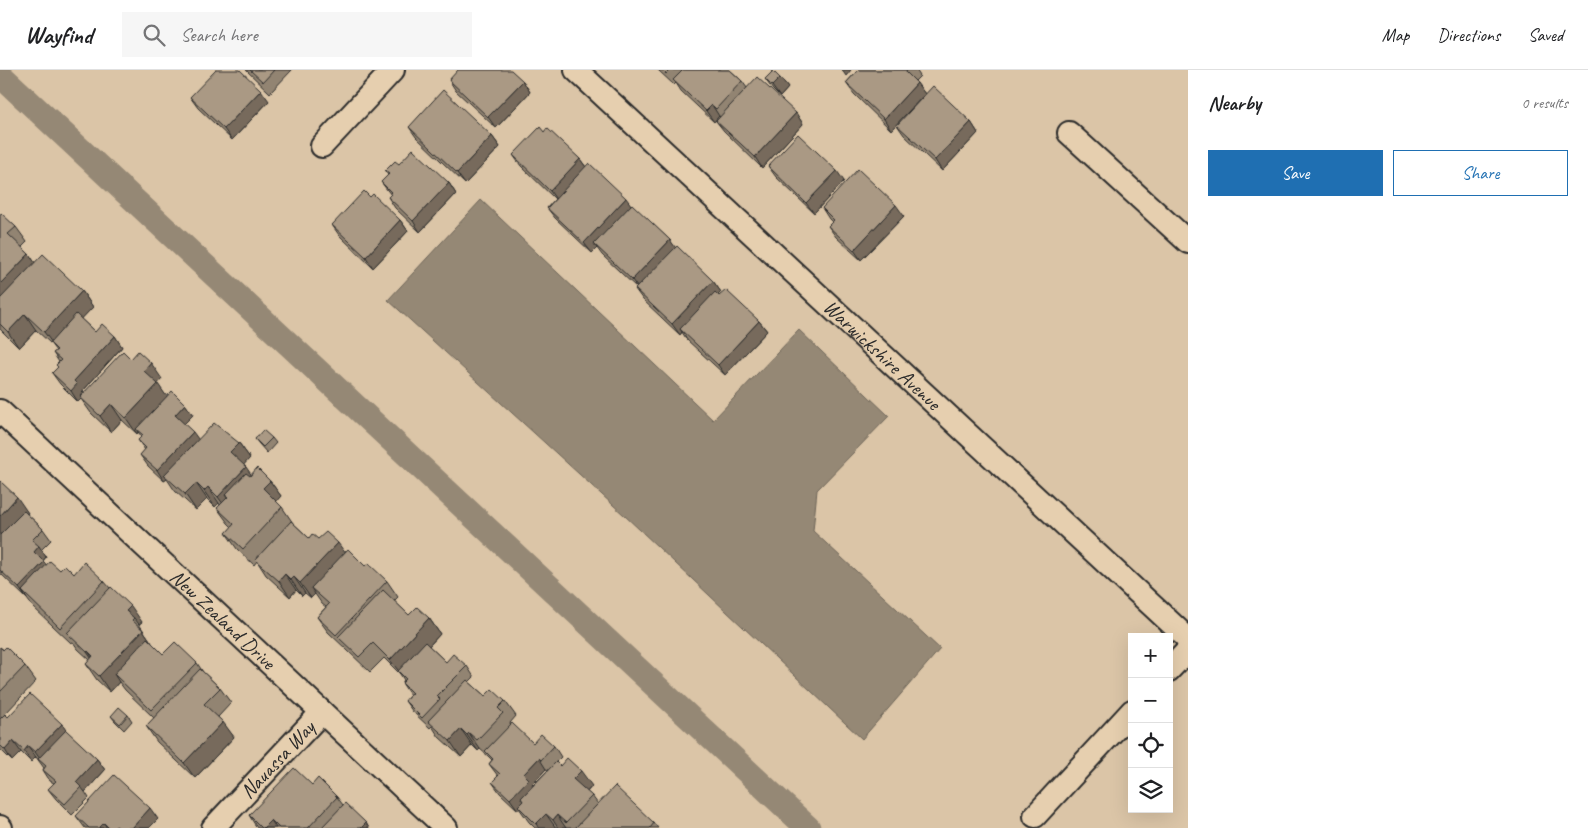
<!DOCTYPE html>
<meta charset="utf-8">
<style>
:root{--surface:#fff;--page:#f6f6f6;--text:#202124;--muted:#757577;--line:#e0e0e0;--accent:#1f6fb2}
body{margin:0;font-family:Caveat,sans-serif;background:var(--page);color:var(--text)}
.controls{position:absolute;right:15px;bottom:15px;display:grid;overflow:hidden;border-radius:0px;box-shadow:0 5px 20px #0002}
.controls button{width:45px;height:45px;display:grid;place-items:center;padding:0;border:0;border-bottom:1px solid var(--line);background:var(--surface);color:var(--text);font:25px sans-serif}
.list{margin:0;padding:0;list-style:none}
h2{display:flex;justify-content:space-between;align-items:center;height:65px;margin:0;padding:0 20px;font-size:21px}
h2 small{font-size:16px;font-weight:400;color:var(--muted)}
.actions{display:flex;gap:10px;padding:15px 20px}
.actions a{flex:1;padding:11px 0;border:1px solid var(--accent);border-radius:0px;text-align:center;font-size:18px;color:var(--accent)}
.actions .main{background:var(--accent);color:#fff}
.icon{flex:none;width:28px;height:28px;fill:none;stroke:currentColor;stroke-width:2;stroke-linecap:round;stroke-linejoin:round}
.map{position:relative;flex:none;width:1188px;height:758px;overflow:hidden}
header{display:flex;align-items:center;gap:30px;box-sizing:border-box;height:70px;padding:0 25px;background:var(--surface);border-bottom:1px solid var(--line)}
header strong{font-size:24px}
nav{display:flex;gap:28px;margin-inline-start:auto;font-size:18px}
.search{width:350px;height:45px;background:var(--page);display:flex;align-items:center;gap:12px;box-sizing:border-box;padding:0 18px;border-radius:0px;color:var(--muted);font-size:19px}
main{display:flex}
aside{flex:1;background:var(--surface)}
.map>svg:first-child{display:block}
</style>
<header>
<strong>Wayfind</strong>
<div class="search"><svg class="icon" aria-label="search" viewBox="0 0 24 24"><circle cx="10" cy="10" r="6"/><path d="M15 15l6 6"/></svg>Search here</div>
<nav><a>Map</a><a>Directions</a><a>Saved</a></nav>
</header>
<main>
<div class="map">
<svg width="1188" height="758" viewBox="0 0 1188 758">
<rect width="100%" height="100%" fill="#dbc5a7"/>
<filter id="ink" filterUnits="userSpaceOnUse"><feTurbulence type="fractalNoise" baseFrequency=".02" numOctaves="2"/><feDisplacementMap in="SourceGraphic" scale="10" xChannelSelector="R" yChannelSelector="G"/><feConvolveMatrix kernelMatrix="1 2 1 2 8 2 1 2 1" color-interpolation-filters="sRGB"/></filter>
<g filter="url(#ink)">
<path fill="#958875" stroke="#6b6357" d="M481,130l232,220 86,-90 90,86 -72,74 -4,41 127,118 -78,90 -238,-224 -236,-215z"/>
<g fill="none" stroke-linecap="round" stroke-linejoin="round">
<path stroke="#958875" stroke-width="25" d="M0,5l808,753"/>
<defs>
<g id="street">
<path id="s1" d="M576,0l612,569"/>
<path d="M1069,63l119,109"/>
<path d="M322,76l71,-76"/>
<path id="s2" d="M0,341l446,417"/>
<path d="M1169,600l19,-20"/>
<path d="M1035,746l97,-105"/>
<path d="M0,757l1,1"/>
<path id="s3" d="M213,758l109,-116"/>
</g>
</defs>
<use href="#street" stroke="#2b2b2b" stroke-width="26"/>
<use href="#street" stroke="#e6cfaf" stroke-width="22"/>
</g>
<path fill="#928472" stroke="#2b2b2b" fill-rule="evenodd" d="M246,0h46l-22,23z
M658,0h72l12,11 5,7 49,25 7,11 -41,44 -38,-37 -8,-10 4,-4 -1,-1 -5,6 -33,-31 -5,-8 -2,2z
M858,0h58l4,6 -5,5 10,13 -34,36 -37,-36 -8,-11z
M780,8l8,10 -8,9 -7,-7 -8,-11z
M449,10l74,1 7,11 -34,36 -40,-37z
M190,27l79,4 -37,39 -34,-32z
M971,52l7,11 -36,38 -38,-36 -7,-10z
M409,57l83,9 8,11 -35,37 -49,-47z
M544,62l36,27 6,8 45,38 39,35 5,8 38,33 8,11 -3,3 41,26 8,10 -42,44 -38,-35 -5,-8 -2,3 -37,-35 -8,-11 2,-1 -35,-33 -5,-7 -5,5 -37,-35 -8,-10 8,-9 -34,-33 -8,-11z
M399,94l50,19 7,11 -36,38 -25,-24 -7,-11 3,-2 -10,-13 7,-7 -3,-4z
M768,96l76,15 -30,32 -38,-36z
M370,127l30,23 8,11 -35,37 -34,-33 -7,-10z
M822,138l82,8 -43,44 -25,-23 -8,-11 4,-4 -3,-3z
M0,145l16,12 11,15 -5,5 7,7 6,9 47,28 11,16 -12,12 14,13 20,4 7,11 -40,45 1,1 48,-34 31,20 -5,5 9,12 19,8 8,11 -9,9 14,16 41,3 11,15 -7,7 8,10 19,6 11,15 -5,5 6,6 11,16 16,15 9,1 27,14 20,13 22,15 11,16 -4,4 15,14 20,3 11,16 -11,12 17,16 21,4 7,11 -5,5 16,14 20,5 11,15 -6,7 1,2 22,18 21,3 7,11 -5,5 4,4 32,20 -5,6 5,4 6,8 56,19 4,5h-123l-6,-6 -10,-14 -1,2 -18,-17 -8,-11 6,-6 -9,-12 3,-4 -4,-4 -8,-7 -2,2 -6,-6 -11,12 -22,-20 -7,-11 -2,2 -17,-16 -8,-11 5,-6 -8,-12 2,-3 -4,-6 -16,-16 -14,14 -23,-22 -19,-18 -11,-15 9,-10 -4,-3 -7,-10 -4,4 -6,-5 -3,3 -6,-6 -6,7 -24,-22 -9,-14 -3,4 -17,-16 -11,-16 6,-6 -4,-4 -11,-15 3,-3 -1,-2 -4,4 -8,-8 -11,11 -21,-19 -8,-12 -3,2 -16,-15 -8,-11 5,-5 -7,-10 4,-3 -4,-5 -1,2 -15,-14 -11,12 -20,-19 -10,-14 -3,3 -18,-18 -8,-11 6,-6 -2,-2 3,-3 -6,-9 3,-2 -6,-8 -14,-13 -17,18 -19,-19zM546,699l2,1 -15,15 -1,-1z
M272,368l4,5 -9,10 -8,-9 -4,-5z
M0,411l28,32 -1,1 16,15 8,11 -10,10 5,7 -3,4 3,4 14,5 44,11 6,7 32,34 -3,2 13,19 11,11 34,9 6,9 17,16 11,15 -13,14 16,20 -39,41 -38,-36 -11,-16 8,-8 -29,-28 -6,-8 -9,10 -13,-12 -11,-16 4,-4 -12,-11 -5,-7 -2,1 -38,-36 -6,-8 -27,-26z
M0,577l25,19 11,15 -31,33 3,3 57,13 32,29 8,11 -20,22 4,6 -17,17 -16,-16 -8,-10 6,-6 -4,-2 -7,-11 1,-2 -8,-11 -5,5 -10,-10 -9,9 -12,-12z
M128,645l4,6 -8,9 -9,-9 -4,-5z
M312,715l25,12 6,8 23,18 3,5h-112l-8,-13z
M76,746l82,3 -9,9h-64z"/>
<path fill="#776b5c" stroke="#2b2b2b" d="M842,0h9l-5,6z
M780,8l8,10 -8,9 -8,-11z
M523,11l7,11 -34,36 -8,-11z
M917,13l8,11 -34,36 -7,-11z
M261,20l8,11 -37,39 -8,-11z
M712,35l7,11 -5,6 -8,-11z
M796,43l7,11 -41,44 -7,-11z
M971,52l7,11 -36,38 -7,-11z
M492,66l8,11 -35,37 -8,-11z
M580,89l8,11 -30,32 -8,-11z
M837,101l7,10 -30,32 -8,-10z
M449,113l7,11 -36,38 -7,-11z
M626,128l8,11 -40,35 3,4 -5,5 -8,-10z
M896,135l8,11 -43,44 -7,-10z
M400,150l8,11 -35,37 -7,-11z
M670,170l8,11 -38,40 -8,-11z
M29,184l11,16 -40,42v-28z
M713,211l8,11 -38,40 -3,-3 2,3 -2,3 -8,-11z
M82,221l11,16 -38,40 -11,-15z
M25,244l11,16 -17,18 -11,-16z
M759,251l8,10 -42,44 -7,-10z
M115,266l7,11 -40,45 3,3 -7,7 -7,-11 3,-10z
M151,293l11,16 -7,8 -11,-16z
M158,314l11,16 -33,29 2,3 -1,2 -11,-16z
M111,334l11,16 -11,12 -11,-16z
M185,334l8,11 -11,11 -7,-11z
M193,362l8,11 -37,32 3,4 -3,2 -7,-11z
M239,373l11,15 -9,10 -11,-16z
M246,397l11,16 -29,14 -3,-2 9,12 -5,5 -11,-15z
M270,411l11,15 -7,8 -11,-16z
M196,413l11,16 -11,11 -11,-16z
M208,417l11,16 -4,4 -11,-16z
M17,427l11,16 -28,30v-27z
M338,473l11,15 -38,30 4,6 -4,4 -11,-15z
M39,476l7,11 -5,6 -7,-11z
M44,492l8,11 -30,18 5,8 -8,-11z
M285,504l11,16 -6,7 -11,-16z
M294,507l11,16 -3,3 -11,-16z
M131,536l11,16 -3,2 -5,-6 -8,-7z
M429,548l11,16 -38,41 -12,-15z
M143,560l11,16 -40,28 5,8 -9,10 -11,-16z
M88,581l11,16 -1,1 -11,-16z
M223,652l11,15 -39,41 -11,-15z
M62,654l7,11 -26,28 -8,-11z
M461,659l11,16 -11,12 -11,-16z
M469,663l11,16 -2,2 -11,-16z
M13,671l8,11 -9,9 -7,-11z
M28,676l8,11 -5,5 -7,-11z
M539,688l7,11 -14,15 4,6 -15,8 3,5 -6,7 -8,-11 14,-25z
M97,689l8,11 -20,22 -4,-5 -5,-5z
M581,701l11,15 -8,9 -11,-16z
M150,738l8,11 -9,9h-17z
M546,744l10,14h-17l-3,-4z
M557,745l9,13h-8l-5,-8z
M271,750l5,8h-13z
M104,753l3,5h-8z
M366,753l3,5h-8z"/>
<path fill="#aa9984" stroke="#2b2b2b" d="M216,0h24l21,20 -37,39 -34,-32z
M250,0h24l-11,12z
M458,0h53l12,11 -35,36 -39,-37z
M662,0h8l-4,4z
M683,0h47l12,11 -26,28 -4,-4 -6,6 -33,-31z
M858,0h49l-1,2 11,11 -33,36 -38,-36z
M773,1l7,7 -8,8 -7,-7z
M757,7l39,36 -41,44 -39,-36z
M933,16l38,36 -36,38 -38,-35z
M443,20l49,46 -35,37 -48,-46z
M540,57l4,5 3,-4 33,31 -30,32 -37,-36z
M798,64l39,37 -31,32 -38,-37z
M413,79l36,34 -36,38 -25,-24 4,-4 -11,-11 8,-8 -4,-3 10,-10 4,3z
M589,93l37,35 -42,45 -37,-35z
M858,99l38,36 -42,45 -26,-24 6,-6 -12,-12z
M364,121l6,6 3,-3 27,26 -34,37 -34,-32z
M632,134l38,36 -38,40 -38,-36z
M1,143l15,14 -8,7 21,20 -29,30v-69z
M677,176l36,35 -41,43 -37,-35z
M43,184l39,37 -38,41 -19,-18 -17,18 -8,-8v-25z
M726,220l33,31 -41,44 -38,-36 35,-37 4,4z
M76,244l19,18 7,-8 13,12 -41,45 3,3 -6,7 -19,-18 6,-6 -2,-2 5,-5 -8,-7 4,-3 -7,-7z
M123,281l8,8 7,-8 13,12 -7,8 14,13 -32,34 -15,-14 -11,12 -20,-19z
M172,321l13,13 -10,11 18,17 -36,38 -17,-15 6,-7 -8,-8 5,-5 -7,-6z
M214,353l25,20 -9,9 16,15 -28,30 -10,-10 -4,4 -8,-8 -11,11 -21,-19z
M263,360l9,8 -9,9 -8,-8z
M257,398l13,13 -7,7 19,19 -39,42 -17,-16 8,-9 -17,-16 11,-11 -3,-2 21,-22 4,3z
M0,411l17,16 -17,19z
M24,441l19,18 -11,11 7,6 -5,6 10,10 -25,26 -19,-18v-35z
M291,451l18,17 3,-4 6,5 8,-7 12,11 -38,40 -6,-6 -3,3 -6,-6 -6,7 -24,-21z
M348,479l17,17 3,-3 19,18 -51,54 -19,-18 12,-13 -18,-16z
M50,491l10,9 5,-5 9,9 10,-12 20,19 -44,47 -38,-37z
M111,517l20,19 -5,5 8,7 -2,2 11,10 -44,46 -13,-12 7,-8 -5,-5 -1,1 -20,-19z
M383,520l26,25 8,-8 12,11 -39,42 -17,-17 -14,14 -21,-20z
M147,568l16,16 12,-12 22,21 -46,47 -37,-36z
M425,572l21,20 7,-8 14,12 -30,30 3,3 -18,19 -17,-17 7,-8 -10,-10 4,-4 -8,-8z
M0,577l3,3 3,-3 19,19 -25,26z
M200,599l20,19 -16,16 19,18 -39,41 -38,-37z
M467,610l18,16 7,-7 13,12 -7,7 5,5 -26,27 -8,-7 -2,2 -6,-6 -11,12 -22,-20z
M30,624l32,30 -27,28 -7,-6 -4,5 -11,-10 -8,9 -5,-5v-26l5,-5 3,3z
M119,637l9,8 -8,9 -9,-8z
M512,653l21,20 8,-9 13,12 -13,14 -2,-2 -15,16 5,5 -19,20 -18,-17 8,-8 -11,-10 4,-5 -8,-8z
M66,660l31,29 -21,23 5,5 -16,17 -17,-15 8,-8 -13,-11 3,-4 -8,-7z
M567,688l14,13 -8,8 19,17 -26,27 -9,-8 -4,5 -7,-6 -10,10 -18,-18 5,-5 -2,-3 35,-36 4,4z
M294,698l18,17 6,-7 19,19 -29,31h-29l-8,-8 -8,8h-1l-13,-13z
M114,705l36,33 -18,20h-13l-3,-2 -2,2h-5l-5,-5 -5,5h-10l-13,-12z
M615,716l39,37 -4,5h-75z
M345,733l21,20 -5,5h-40z"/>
</g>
<g text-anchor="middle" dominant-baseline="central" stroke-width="5" stroke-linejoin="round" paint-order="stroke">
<g font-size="21" fill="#2b2b2b" stroke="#e6cfaf">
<text stroke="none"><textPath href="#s1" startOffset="418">Warwickshire Avenue</textPath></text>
<text stroke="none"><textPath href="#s2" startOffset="305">New Zealand Drive</textPath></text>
<text stroke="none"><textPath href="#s3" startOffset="94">Nauassa Way</textPath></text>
</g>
</g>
</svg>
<div class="controls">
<button>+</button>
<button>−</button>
<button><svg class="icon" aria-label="locate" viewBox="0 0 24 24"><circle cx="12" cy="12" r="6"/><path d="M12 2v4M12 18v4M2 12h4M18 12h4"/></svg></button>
<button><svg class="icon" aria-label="layers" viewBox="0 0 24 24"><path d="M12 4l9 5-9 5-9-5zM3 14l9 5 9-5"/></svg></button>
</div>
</div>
<aside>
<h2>Nearby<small>0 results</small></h2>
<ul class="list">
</ul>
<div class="actions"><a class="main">Save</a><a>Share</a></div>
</aside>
</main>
